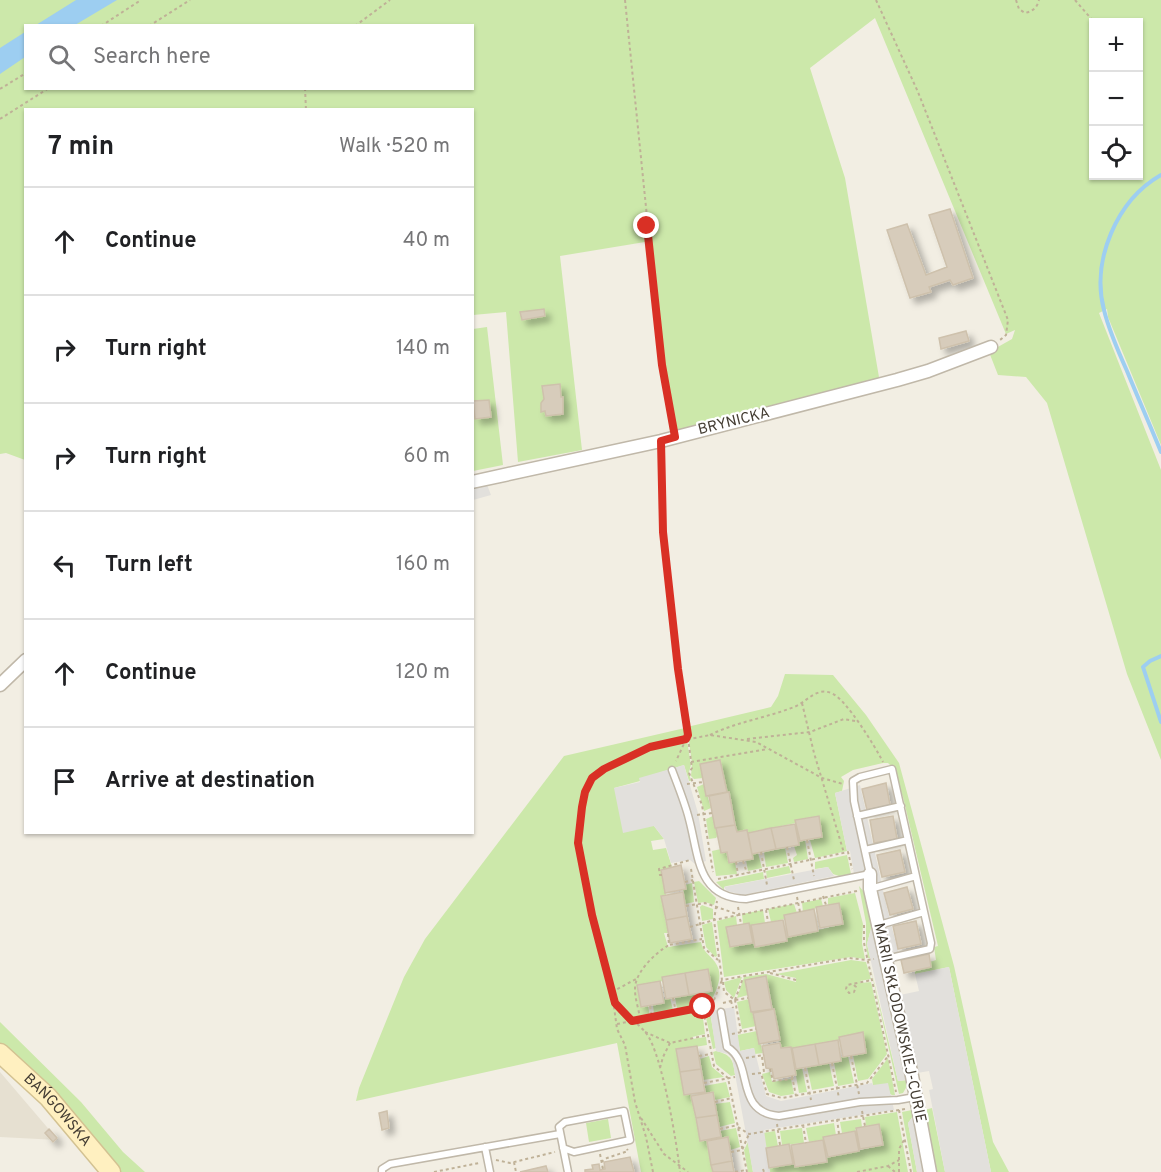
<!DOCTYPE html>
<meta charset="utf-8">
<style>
:root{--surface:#fff;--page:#f6f6f6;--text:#202124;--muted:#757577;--line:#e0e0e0}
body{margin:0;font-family:Overpass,sans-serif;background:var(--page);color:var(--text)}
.controls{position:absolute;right:18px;top:18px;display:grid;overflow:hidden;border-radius:0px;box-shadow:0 2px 4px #0004}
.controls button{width:54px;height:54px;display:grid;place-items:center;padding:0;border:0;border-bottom:2px solid var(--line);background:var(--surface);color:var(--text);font:30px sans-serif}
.stop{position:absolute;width:18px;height:18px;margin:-14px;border:4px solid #d93025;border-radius:50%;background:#fff}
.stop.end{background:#d93025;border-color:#fff;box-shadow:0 2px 6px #0008}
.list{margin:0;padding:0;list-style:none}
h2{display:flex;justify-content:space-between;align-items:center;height:78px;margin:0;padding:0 24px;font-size:26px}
h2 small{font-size:20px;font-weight:400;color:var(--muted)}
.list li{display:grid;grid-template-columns:39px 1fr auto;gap:18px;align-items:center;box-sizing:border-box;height:108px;padding:0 24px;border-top:2px solid var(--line)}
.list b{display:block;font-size:22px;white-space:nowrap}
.list em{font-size:20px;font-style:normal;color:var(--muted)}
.icon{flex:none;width:33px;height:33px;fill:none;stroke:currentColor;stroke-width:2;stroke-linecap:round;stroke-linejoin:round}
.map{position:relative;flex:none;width:1161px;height:1172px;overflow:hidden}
.search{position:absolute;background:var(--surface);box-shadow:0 2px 4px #0004;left:24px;top:24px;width:450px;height:66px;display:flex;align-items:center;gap:15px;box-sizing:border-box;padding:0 21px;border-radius:0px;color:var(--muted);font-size:22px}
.panel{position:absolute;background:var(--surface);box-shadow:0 2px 4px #0004;left:24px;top:108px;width:450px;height:726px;border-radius:0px}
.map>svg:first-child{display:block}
</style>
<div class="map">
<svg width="1161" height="1172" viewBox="0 0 1161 1172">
<defs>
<filter id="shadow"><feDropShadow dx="5.5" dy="5.5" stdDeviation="3" flood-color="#0004"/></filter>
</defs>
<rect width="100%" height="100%" fill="#f2eee3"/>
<path fill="#e6e0d1" d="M0,1072l58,68 -58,-3z"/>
<path fill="#cce8aa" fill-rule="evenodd" d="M0,0h1161v445l-53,-128 -1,-8 -8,4 62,157v290l-34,-86 -80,-271 -21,-26 -28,-2 -9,-23 23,-13 3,-9 -9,4 -131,-316 -65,50 35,110 35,205 -196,47 -14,1 -10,-66 -15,-123 -85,14 22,194 -64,12 -12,-150 -33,3 -1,-205h-446l-1,350 -19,-7 -6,1zM1094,22h44v154h-44zM26,26h446v62h-446z
M487,327l16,138 -30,6v-142z
M785,674l48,1 33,40 33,48 55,203 39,176 16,30h-18l-42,-205 -34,7v-4l16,-3 -1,-5 6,-2 -2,-13 4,-1 -35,-149 -11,-30 -4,-4h-5l-30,7 -12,7 3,4 -2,10 -7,2 12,58 -32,7 -5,-18 12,-3 -4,-21 -22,4v3l-48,10 -1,-3 -10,2 -8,-40h-2l-7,-31 -20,3 3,14 -9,1 -3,-3 1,-13 -5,-36 84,-20 7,-11z
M685,728l6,37 -2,7 2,9h-2l-5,-16 -44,14v2l-26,7 40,38 10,13 -13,2 2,9 13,-2 6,19 -11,3 5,25 -5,1 7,37h-4l4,14 33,-5c2,10 8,12 14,20 10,14 1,28 -5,42l-6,1 -3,-12 -39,-16 1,4 -26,5 4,21 7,-1 2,10 -17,3 1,3 64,-12 1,6 4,2 2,16 -13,3v2l14,-2 1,8 -31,5 8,45 7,-1 9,47h7l6,31h-72l-24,-129 -261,58 3,-13 45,-111 21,-38 139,-183z
M704,784l7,24 -7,3 -7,-24z
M713,816l5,19 -2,3 -7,1 -3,-20z
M805,840l3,19 -14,3 -1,-4 4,-3 -3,-9 5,-1v-3z
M785,848l3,15 -22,4 -2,-15z
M721,849v4l6,-1 8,10 2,12 -21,2 -4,-25z
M758,853l4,15 -14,3 -2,-11 6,-6z
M847,855l4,19 -12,2 -6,-2 -5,-7 -13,2v-7z
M789,866l2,7 -24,5 -1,-7z
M763,872l1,7 -37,7 -3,1v3l-8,-8z
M699,881l17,17 -2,7 -9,-3 -7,1 -4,-21z
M692,883l2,19 -9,2 -2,-14 3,-1 -1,-4z
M859,886l5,6 8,33 -5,19 3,14h-2l-2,-13v-22z
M855,893l8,31 -1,19 3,16 -14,-2 -127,20 -7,-56 19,-5 1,9 -11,2 4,20 23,-4 3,4 30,-6v-3l57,-14 -4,-21 -11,2v-7z
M821,899l2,7 -20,6 -1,-9z
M794,904l3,9 -13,2 1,4 -14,3 -3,-13z
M702,905l11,4v10l-11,2 -2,-14z
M763,910l2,13 -15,3 -1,-3 -6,1 -1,-10z
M712,922l5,34 -2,1 -9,-10 -4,-22z
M851,960l15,2 5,17 -11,2v2l11,-1 16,72 -19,25 -10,2 -5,-26 13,-2 -3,-21 -23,5v3l-49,9v-2l-10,1 -15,-71 -20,3 2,15 -11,3 7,-21 22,-3 30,8v-4l-20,-4z
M869,961l29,120 9,-1v6l-4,7 -4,1z
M742,977l-8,21 -8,-8 -2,-8z
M698,993l3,12 -24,4 -2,-12z
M670,998l3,12 -19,4 -1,-9 11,-2v-4z
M749,999l7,27 -14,3 -5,-27z
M711,1007l-1,5 6,36 -3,1 -9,-40z
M0,1022l81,80 42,50 22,20h-25l-100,-112 -20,-16z
M757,1031l6,22 -8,1 -1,-6 -14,3 -3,-16z
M716,1051c16,4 17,9 19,24l-4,1 -15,-12 -3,-12z
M709,1056l3,11 12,10 -21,3 -3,-21z
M848,1056l6,27 -16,3 -4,-24 7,-1v-4z
M888,1058l7,37h-3l-19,-10 -1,-6z
M829,1063l5,23 -22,4 -5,-23z
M802,1068l5,24 -8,1 -4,-23z
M770,1072l2,10 19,-3 3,15 -13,2 -12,-4 -7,-18z
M726,1082l4,15 -15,3 -2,-8 -7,1 -2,-7z
M730,1102l5,21 -16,4 -4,-23z
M932,1108l13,64h-8l-13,-62z
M912,1110l2,5 -6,8 9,49h-4l-11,-60z
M897,1112l11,60h-138l-1,-4 25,-5 1,4 32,-5 -1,-4 57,-13 -4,-21 -13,2 -1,-9z
M608,1119l3,19 -22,4 -3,-19z
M861,1119l1,8 -6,1 -1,3 -13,2 -2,-11z
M834,1123l2,12 -13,5 -14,2 -3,-14z
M736,1128l4,19 -10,3 -2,-13 -6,1 -2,-7z
M802,1128l2,15 -22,2 -2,-14z
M775,1131l3,15 -12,2 -3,-15z
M748,1142l5,30h-5l-4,-22z"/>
<path fill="#e2e0dc" d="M486,482l5,13 -18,5 -1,-15z
M684,765l14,48 8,48 -11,3 -5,-4 -19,3 -7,-24 -10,-13 -31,7 -9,-45 26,-6 -1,-4z
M860,785l27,123 12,47 -8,1 -20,-85 -17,3 -4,-23h-3l-12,-58z
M828,867l6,9 -91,19 -16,-4 -3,-4z
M872,925l35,155 -9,1 -31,-137z
M949,967l42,205h-46l-16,-82 4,-1 -4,-18 -12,2 -17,-78 19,-4 -4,-17z
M734,1007l6,44 14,-3 12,48 15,5 91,-18 1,2 15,-2 6,27 -130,20 6,42h-17l-21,-114 -4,-4 -12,-3 -6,-40z
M914,1115l11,57h-8l-9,-49z"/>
<path fill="#9dcef1" d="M76,0h41l-42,25h-39z
M25,32v25l-25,17v-26z"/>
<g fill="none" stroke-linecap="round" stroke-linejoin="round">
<path stroke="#9dcef1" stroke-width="4" d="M1161,175c-44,25 -70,85 -57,135 5,21 14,41 23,61 11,27 23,54 34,81
M1161,656l-11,5 -7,6 18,55"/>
</g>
<path fill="#d7ccbb" stroke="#cec1ac" stroke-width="1.5" filter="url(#shadow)" d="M950,209l23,69 -20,7 -3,-5 -21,7 2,5 -21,6 -23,-68 20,-6 19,51 21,-8 -18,-52z
M544,309l1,7 -23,4 -2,-8z
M966,331l3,10 -28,8 -2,-11z
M560,384l1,13h2v17l-17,2 -1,-5 -4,1v-9l3,-4 -2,-13z
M489,400l2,17 -16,2 -2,-18z
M720,760l7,32 -21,4 -6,-32z
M886,783l4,22 -23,5 -5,-21z
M729,792l6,33 -20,3 -6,-32z
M819,816l3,21 -22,4 -5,-21z
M893,816l4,23 -23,4 -4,-23z
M795,824l4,21 -23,4 -5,-21z
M735,825l2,7 10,-2 6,29 -24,4 -2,-11 -6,1 -5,-25z
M771,828l5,21 -24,5 -4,-21z
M900,850l5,22 -23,5 -5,-22z
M681,865l5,24 -21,4 -4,-23z
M907,887l6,22 -23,6 -6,-22z
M683,892l4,24 -21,4 -5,-24z
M839,903l4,21 -23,4 -4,-21z
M814,909l4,22 -30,6 -4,-22z
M687,916l5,23 -22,4 -4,-23z
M783,920l4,21 -32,6 -4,-22z
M916,921l5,23 -23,5 -5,-23z
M749,923l4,20 -23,4 -4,-20z
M929,954l2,13 -27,6 -3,-13z
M708,969l4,22 -23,4 -4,-22z
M685,973l4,22 -23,4 -4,-22z
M766,976l6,33 -21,3 -6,-32z
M660,981l4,22 -23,4 -4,-22z
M774,1009l6,31 -21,4 -6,-31z
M863,1032l3,21 -23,4 -4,-20z
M838,1040l3,21 -22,4 -4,-21z
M780,1043l1,5 10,-1 5,28 -22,4 -2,-10 -6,-1 -4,-22z
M815,1044l4,21 -23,4 -4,-21z
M697,1046l4,23 -21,3 -4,-23z
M701,1069l4,23 -21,3 -4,-23z
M713,1092l4,23 -21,3 -5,-22z
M387,1111l2,17 -7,2 -3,-17z
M717,1115l4,22 -21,4 -4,-23z
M879,1124l4,21 -23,4 -4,-21z
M49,1129l8,9 -4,4 -8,-9z
M855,1131l4,20 -31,6 -5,-20z
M728,1137l4,24 -21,4 -4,-24z
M823,1140l4,22 -32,5 -4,-22z
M789,1144l4,20 -24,4 -3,-20z
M630,1157l4,15h-49v-2l8,-1 -1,-4 7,-1 1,6 5,-1 -1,-7z
M732,1161l2,11h-21l-2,-7z
M546,1166l2,6h-28z"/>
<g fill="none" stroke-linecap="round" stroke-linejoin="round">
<defs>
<path id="lane" d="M672,770c6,16 13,33 17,49 10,37 8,79 57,80l124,-25 -16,-73 -1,-20 7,-4 32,-8 39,174 -1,6 -44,10
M857,816l44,-10
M865,850l43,-10
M870,889l46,-13
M879,925l45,-13
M721,1012l6,35c28,16 6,65 52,69l81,-14 38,-2 17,-3
M485,1147l5,25
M563,1148l11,4 56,-12 -6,-29 -59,11 -6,5 9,45
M382,1172v-3l8,-5 170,-30"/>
<path id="street" d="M472,482l189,-41 236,-61 31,-9 63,-24
M0,685l26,-25
M870,874v15l42,187 18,96"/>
<g id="secondary">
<path id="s1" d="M0,1053l48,44 63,75"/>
</g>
</defs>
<use href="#lane" stroke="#c0b8a9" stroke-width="9"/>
<use href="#street" stroke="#c0b8a9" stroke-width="15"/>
<use href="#secondary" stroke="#d3c292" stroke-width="21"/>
<path stroke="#bfb197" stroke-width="2" stroke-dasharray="3 3" stroke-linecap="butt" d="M625,0l37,365 11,61
M876,0l42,92 90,228 -2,15 -6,5
M1016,0l3,9 6,4c8,-2 12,-5 14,-13
M1075,0l19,22
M101,26l40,-26
M149,26l41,-26
M355,26l35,-26
M305,88l1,22
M0,89l26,-16
M0,119l49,-31
M661,453l2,79 15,137 10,66 -12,26
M802,703l12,50 30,100
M710,735c26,-13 56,-17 84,-28 13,-5 22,-20 37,-14 14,4 45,55 52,69
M688,738l4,30 -3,5 13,32 11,67
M747,739l63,-7 34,-13 11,2
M691,762l77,-13
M687,784l16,-2
M697,815l15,-2
M807,840l7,36
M787,847l7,33
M761,852l6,33
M743,861l4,12
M736,862l2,13
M691,869l13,79 14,12
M662,875h-2l-1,-6 31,-9
M718,879l130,-27 4,17
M685,882l8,-2
M857,891l-143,29 8,60 127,-22 18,2 7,-1
M823,896l3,9
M797,897l3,15
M686,906l19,-3 32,11
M738,907l3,17
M766,910l2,12
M864,925v18l32,149
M690,927l24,-7 3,-19
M668,934l1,11 33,-6
M770,973l26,7
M723,982l1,10 11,8 13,-2
M854,985l2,2 -2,5 -5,1 -3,-4 1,-4 25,-5
M612,992l24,-13
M700,993l14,73 14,12 19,94
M673,998l3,14
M735,1000l8,-22
M731,1001l2,7
M723,1003l12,-3 6,32
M615,1004c9,11 22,18 31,29 16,20 31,111 34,139
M650,1006l2,11
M700,1008l1,7 4,2
M640,1019c-1,-9 -5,-20 -5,-29 -1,-17 20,-37 34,-45
M617,1024l95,-19 10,-25
M645,1032l25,11 38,-8
M732,1034l24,-5
M699,1056l12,-2
M851,1056l8,38
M762,1057l2,15
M746,1058l18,-3
M832,1063l7,35
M660,1068l3,-11 7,-14
M805,1068l6,32
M770,1069l3,12 20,-2
M752,1074l9,-1 6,21 15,4 85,-15 22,-28
M792,1076l4,20
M704,1083l31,-6
M715,1102l17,-4
M899,1110l12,62
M862,1111l3,15
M641,1118l23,36 24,18
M837,1119l2,15
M777,1124l3,21
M803,1125l3,18
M738,1127l11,7 156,-25
M720,1129l18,-4
M731,1152l11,-2 7,-16
M600,1154l3,15
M496,1160l14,3 45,-11
M514,1162l2,10
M601,1162l6,-4 21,-7 -1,-2
M888,1166l7,6
M763,1169l1,3
M434,1172l45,-9
M653,1172l-7,-35 -11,-35 -10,-57 -8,-16 -5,-37 -20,-77 -10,-47 -4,-25 1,-16 6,-35 7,-14 12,-9 32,-17 14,-5 60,-12 46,7 66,36 21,6
M735,1172l11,-2
M857,1172l31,-6 11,-6
M899,1172v-23l5,-9"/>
<use href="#lane" stroke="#fff" stroke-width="6"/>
<use href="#street" stroke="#fff" stroke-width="12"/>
<use href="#secondary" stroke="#fff0c0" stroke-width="18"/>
</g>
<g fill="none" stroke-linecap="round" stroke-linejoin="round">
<path stroke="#d93025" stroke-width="8" d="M647,226l15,139 13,72 -14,4 2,91 15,137 10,66 -2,4 -36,8 -46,22 -12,9 -7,14 -3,15 -4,36 14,72 23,88 17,18 71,-14"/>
</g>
<g text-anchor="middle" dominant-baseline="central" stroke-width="4.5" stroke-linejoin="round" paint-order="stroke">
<g font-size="15" fill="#443d33" stroke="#fff">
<text transform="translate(734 422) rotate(-14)">BRYNICKA</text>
<text transform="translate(899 1023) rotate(78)">MARII SKŁODOWSKIEJ-CURIE</text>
<text stroke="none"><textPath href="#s1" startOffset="81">BAŃGOWSKA</textPath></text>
</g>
</g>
</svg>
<div class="controls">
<button>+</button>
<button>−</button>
<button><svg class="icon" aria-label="locate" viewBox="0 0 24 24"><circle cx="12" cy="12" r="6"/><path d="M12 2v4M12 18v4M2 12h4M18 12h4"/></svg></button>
</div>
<div class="stop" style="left:703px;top:1007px"></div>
<div class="stop end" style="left:647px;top:226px"></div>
<div class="search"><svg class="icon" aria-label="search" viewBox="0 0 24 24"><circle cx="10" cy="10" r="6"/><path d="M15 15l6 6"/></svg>Search here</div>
<section class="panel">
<h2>7 min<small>Walk · 520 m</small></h2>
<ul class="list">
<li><svg class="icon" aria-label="ahead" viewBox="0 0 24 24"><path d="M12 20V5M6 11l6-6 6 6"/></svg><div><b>Continue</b></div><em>40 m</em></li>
<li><svg class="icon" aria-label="right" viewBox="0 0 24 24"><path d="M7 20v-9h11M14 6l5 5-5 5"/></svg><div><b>Turn right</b></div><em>140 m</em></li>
<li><svg class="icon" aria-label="right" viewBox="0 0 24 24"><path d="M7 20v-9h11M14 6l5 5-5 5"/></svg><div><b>Turn right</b></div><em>60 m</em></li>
<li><svg class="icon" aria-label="left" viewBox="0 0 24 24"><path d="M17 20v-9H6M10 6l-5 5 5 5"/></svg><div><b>Turn left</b></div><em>160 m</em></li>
<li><svg class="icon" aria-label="ahead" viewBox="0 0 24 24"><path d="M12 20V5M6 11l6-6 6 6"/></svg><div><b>Continue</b></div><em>120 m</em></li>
<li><svg class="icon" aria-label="arrive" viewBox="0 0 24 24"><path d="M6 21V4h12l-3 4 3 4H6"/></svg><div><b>Arrive at destination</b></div></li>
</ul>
</section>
</div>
